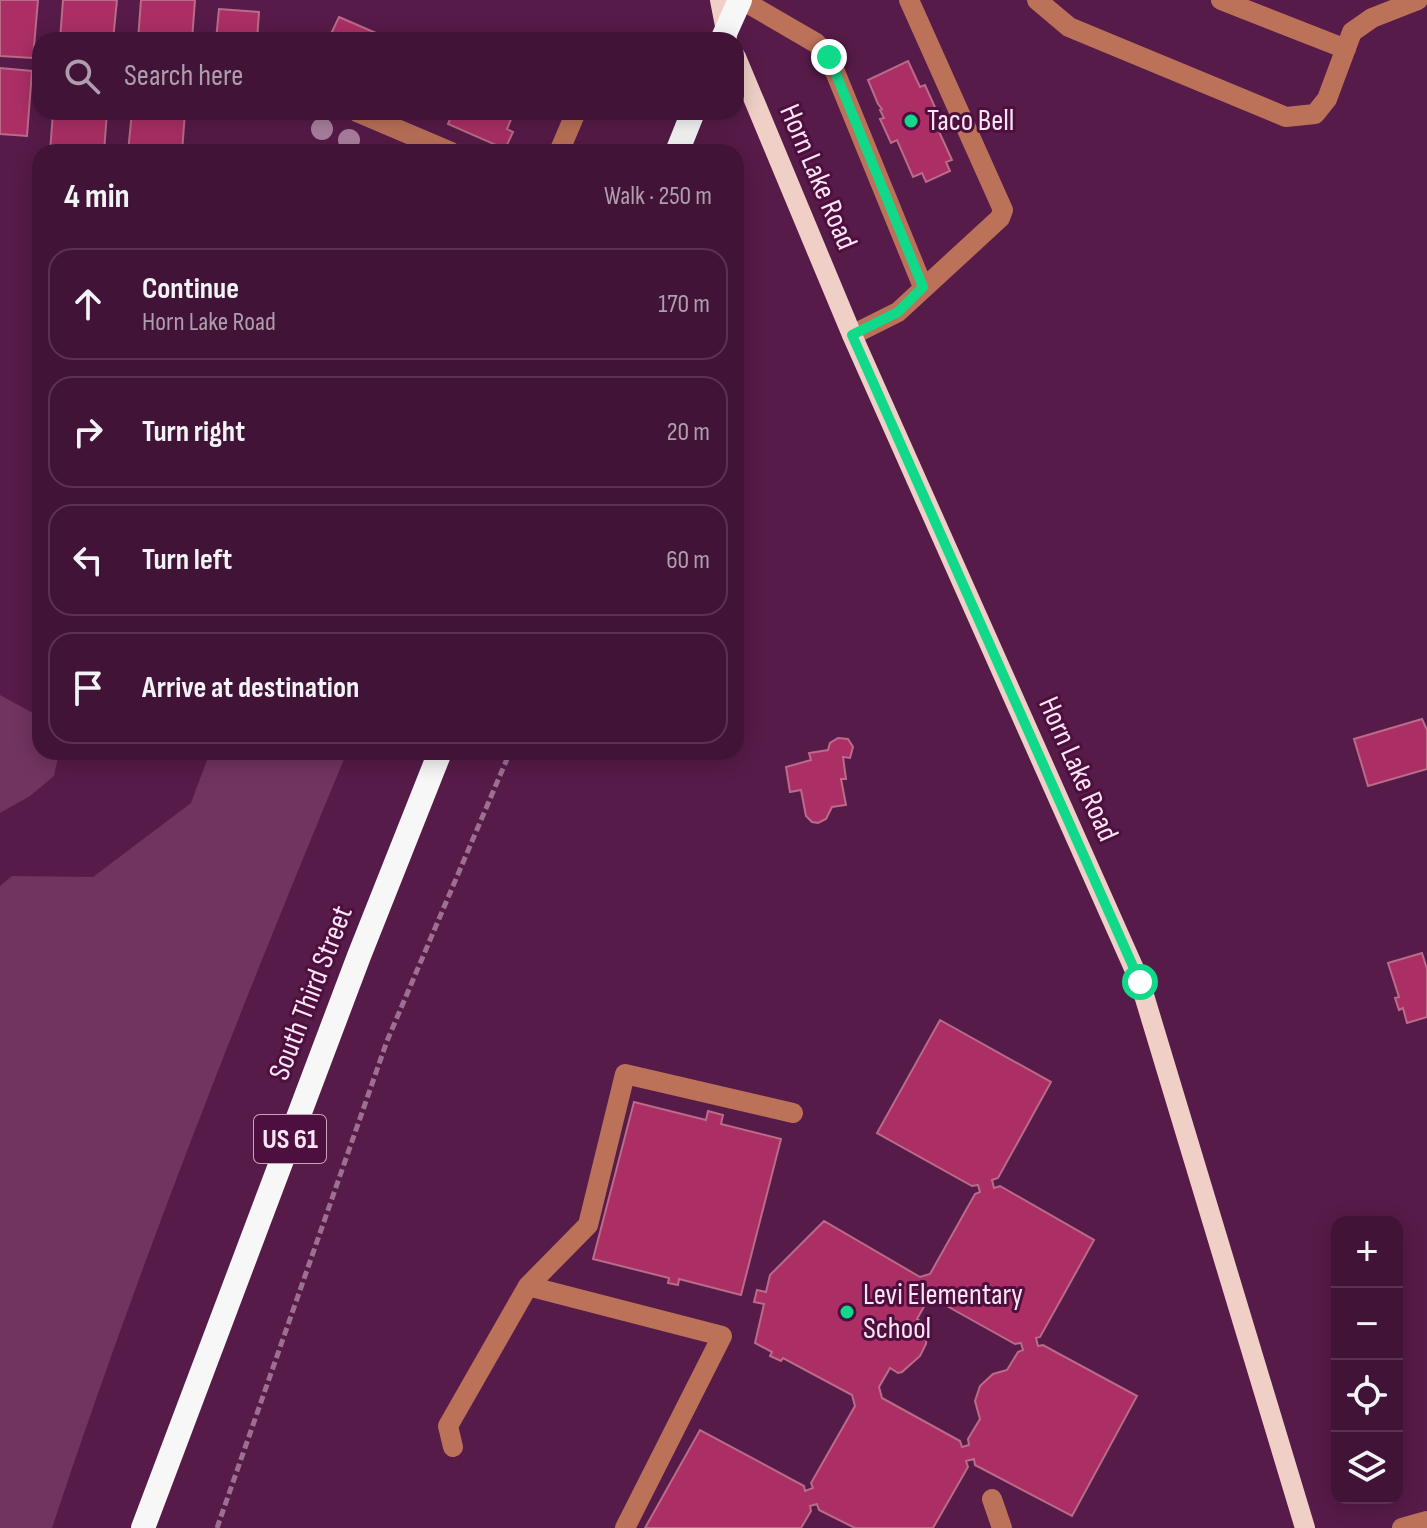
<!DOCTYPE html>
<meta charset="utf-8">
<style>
:root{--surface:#411437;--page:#481d3f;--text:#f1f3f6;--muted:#ae9ead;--line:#5a3352}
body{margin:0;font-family:"Sofia Sans Condensed",sans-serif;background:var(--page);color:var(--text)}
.controls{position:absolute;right:24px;bottom:24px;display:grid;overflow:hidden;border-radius:16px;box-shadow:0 4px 20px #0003}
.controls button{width:72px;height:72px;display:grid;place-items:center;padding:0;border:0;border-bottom:2px solid var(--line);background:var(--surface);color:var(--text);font:40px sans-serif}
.stop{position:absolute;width:24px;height:24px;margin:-18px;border:6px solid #10d98a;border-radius:50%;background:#fff}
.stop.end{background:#10d98a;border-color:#fff;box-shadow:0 2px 8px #0008}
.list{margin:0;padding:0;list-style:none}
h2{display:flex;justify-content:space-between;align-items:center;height:104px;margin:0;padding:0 32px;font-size:34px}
h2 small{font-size:26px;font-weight:400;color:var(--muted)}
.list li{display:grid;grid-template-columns:52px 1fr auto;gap:24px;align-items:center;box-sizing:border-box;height:112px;margin:0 16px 16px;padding:0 16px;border:2px solid var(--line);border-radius:24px}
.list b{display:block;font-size:30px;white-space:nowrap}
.list p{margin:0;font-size:26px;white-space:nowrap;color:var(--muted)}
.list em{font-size:26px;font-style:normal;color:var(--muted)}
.icon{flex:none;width:44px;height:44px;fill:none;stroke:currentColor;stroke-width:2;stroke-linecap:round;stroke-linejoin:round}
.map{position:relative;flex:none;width:1427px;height:1528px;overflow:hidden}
.search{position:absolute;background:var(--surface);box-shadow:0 4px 20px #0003;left:32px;top:32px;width:712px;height:88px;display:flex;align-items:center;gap:20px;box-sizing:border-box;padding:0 28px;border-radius:24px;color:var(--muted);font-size:30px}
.panel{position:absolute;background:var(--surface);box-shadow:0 4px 20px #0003;left:32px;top:144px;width:712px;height:616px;border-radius:24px}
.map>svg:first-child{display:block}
</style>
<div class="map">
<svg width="1427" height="1528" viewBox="0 0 1427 1528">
<rect width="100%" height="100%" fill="#571b49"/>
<path fill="#713461" d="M0,695l40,22v35h19l-5,24 -24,20 -30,17z
M210,752h137c-106,255 -208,513 -295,776h-52v-642l12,-10 81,1 98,-74z"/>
<path fill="#ab2f65" stroke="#ba6b87" stroke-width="2" fill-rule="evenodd" d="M0,0h38l-5,58 -33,-2z
M63,0h54l-4,40h-53z
M141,0h54l-3,40h-54z
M219,9l40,3 -2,28h-41z
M339,17l53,23h-64z
M908,61l12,26 5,-2 17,38 -6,2 16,35 -6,2 4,9 -24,11 -4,-9 -9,4 -16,-37 -6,3 -11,-24 4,-1 -4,-8 2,-1 -4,-5 -10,-24z
M0,68l32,3 -5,65 -27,-2z
M53,112h54l-3,40h-54z
M132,112h53l-3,40h-54z
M453,112h61l-7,17 6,3 -8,17 -57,-25z
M1422,719l5,11v39l-59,17 -14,-47z
M838,738l10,1 5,8 -3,11 -7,-1 3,22h-5l5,26 -14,2 -6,12 -8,4 -6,-1 -6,-6 -5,-26 -11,2 -4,-25 25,-7 -2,-7 19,-3 2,-7z
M1422,953l5,16v48l-20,6 -4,-15 -4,2 -4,-12 4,-1 -11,-34z
M940,1020l111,62 -53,96 -6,2 2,8 6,-2 94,54 -54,97 -4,1 2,8 5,-1 94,51 -65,120 -97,-51 -1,-6 -8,2 2,6 -35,61h-78l-36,-18 -2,-6 -7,2 1,5 -10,17h-156l55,-98 104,56 1,5 8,-3 -2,-5 44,-77 -3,-11 -69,-37 -2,3 -11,-5 2,-4 -17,-9 9,-39 -10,-2 3,-12 9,2 4,-17 54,-54 96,56 10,-3 45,-80 5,-2 -2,-7 -6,1 -95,-53zM936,1300l79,44 6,-1 2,7 -5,2 -11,18 -14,4 -13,12 -5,15 5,18 -12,20 1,6 -7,2 -2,-6 -78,-43 -3,-11 11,-19 8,5 4,-1 18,-16 6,-12 1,-13 -2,-7 -8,-5 9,-16z
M634,1102l72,18 2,-9 15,4 -2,9 60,15 -40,156 -62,-16 -1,6 -10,-2 1,-5 -76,-19z"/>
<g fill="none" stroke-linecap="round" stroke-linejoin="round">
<path stroke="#9d7091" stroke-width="5" stroke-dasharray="8 4" stroke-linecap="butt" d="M217,1528l170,-487 123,-289"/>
<path stroke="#bc7159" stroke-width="20" d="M742,0l74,43 13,14 94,230
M1037,0l32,27 217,90 29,-3 12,-15 25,-67 20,-14 46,-18
M1221,0l125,49
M357,112l94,40
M559,152l17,-40
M852,335l46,-23 102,-94 3,-8 -94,-210
M528,1286l194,50 -97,192
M453,1447l-5,-21 80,-140 60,-61 37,-151 168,39
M992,1499l10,29
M1402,1528l25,-7"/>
<path stroke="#f0d0c6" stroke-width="20" d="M720,0l7,36
M736,57l116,278 288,647 165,546"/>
<path stroke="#f7f7f7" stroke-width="24" d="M722,40l18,-40
M677,152l16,-40
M143,1528l216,-572 81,-204"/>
</g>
<g fill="#ab809f">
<circle cx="322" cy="129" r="11"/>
<circle cx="349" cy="140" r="11"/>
</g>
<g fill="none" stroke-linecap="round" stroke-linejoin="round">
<path stroke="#10d98a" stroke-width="10" d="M829,57l94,230 -25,25 -46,23 288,647"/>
</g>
<g fill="#10d98a" stroke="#4c0f3e" stroke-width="3">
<circle cx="911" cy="121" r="8"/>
<circle cx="847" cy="1312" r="8"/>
</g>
<g text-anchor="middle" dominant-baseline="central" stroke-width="6" stroke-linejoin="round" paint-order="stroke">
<rect fill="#4c0f3e" stroke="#c6a4bd" stroke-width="2" x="254" y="1115" width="72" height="48" rx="6"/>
<g font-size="28" font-weight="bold" fill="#fbe4f3">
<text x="290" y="1139">US 61</text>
</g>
<g font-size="30" fill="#fbe4f3" stroke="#4c0f3e" text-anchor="start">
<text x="927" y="121">Taco Bell</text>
<text x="863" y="1295">Levi Elementary<tspan x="863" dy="34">School</tspan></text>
</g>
<g font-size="30" fill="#fbe4f3" stroke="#4c0f3e">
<text transform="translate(818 177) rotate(67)">Horn Lake Road</text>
<text transform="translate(1078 769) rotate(66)">Horn Lake Road</text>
<text transform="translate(311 993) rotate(-69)">South Third Street</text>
</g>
</g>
</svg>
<div class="controls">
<button>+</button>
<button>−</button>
<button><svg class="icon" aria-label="locate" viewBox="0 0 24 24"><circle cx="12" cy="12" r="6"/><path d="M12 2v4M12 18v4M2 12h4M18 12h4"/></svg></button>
<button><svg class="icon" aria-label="layers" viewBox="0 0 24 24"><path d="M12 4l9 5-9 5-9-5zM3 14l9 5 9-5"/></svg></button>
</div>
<div class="stop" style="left:1140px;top:982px"></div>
<div class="stop end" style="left:829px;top:57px"></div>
<div class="search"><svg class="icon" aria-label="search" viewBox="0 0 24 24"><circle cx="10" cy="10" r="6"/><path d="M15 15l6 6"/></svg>Search here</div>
<section class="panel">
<h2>4 min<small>Walk · 250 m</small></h2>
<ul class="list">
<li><svg class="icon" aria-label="ahead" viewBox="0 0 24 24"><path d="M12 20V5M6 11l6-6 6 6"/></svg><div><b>Continue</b><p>Horn Lake Road</p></div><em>170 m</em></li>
<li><svg class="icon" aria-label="right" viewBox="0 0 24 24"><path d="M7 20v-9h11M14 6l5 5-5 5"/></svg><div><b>Turn right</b></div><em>20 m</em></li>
<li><svg class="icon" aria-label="left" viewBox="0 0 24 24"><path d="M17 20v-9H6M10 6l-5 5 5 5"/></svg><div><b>Turn left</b></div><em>60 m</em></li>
<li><svg class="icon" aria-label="arrive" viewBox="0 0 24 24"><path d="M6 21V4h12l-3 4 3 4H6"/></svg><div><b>Arrive at destination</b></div></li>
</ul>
</section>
</div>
